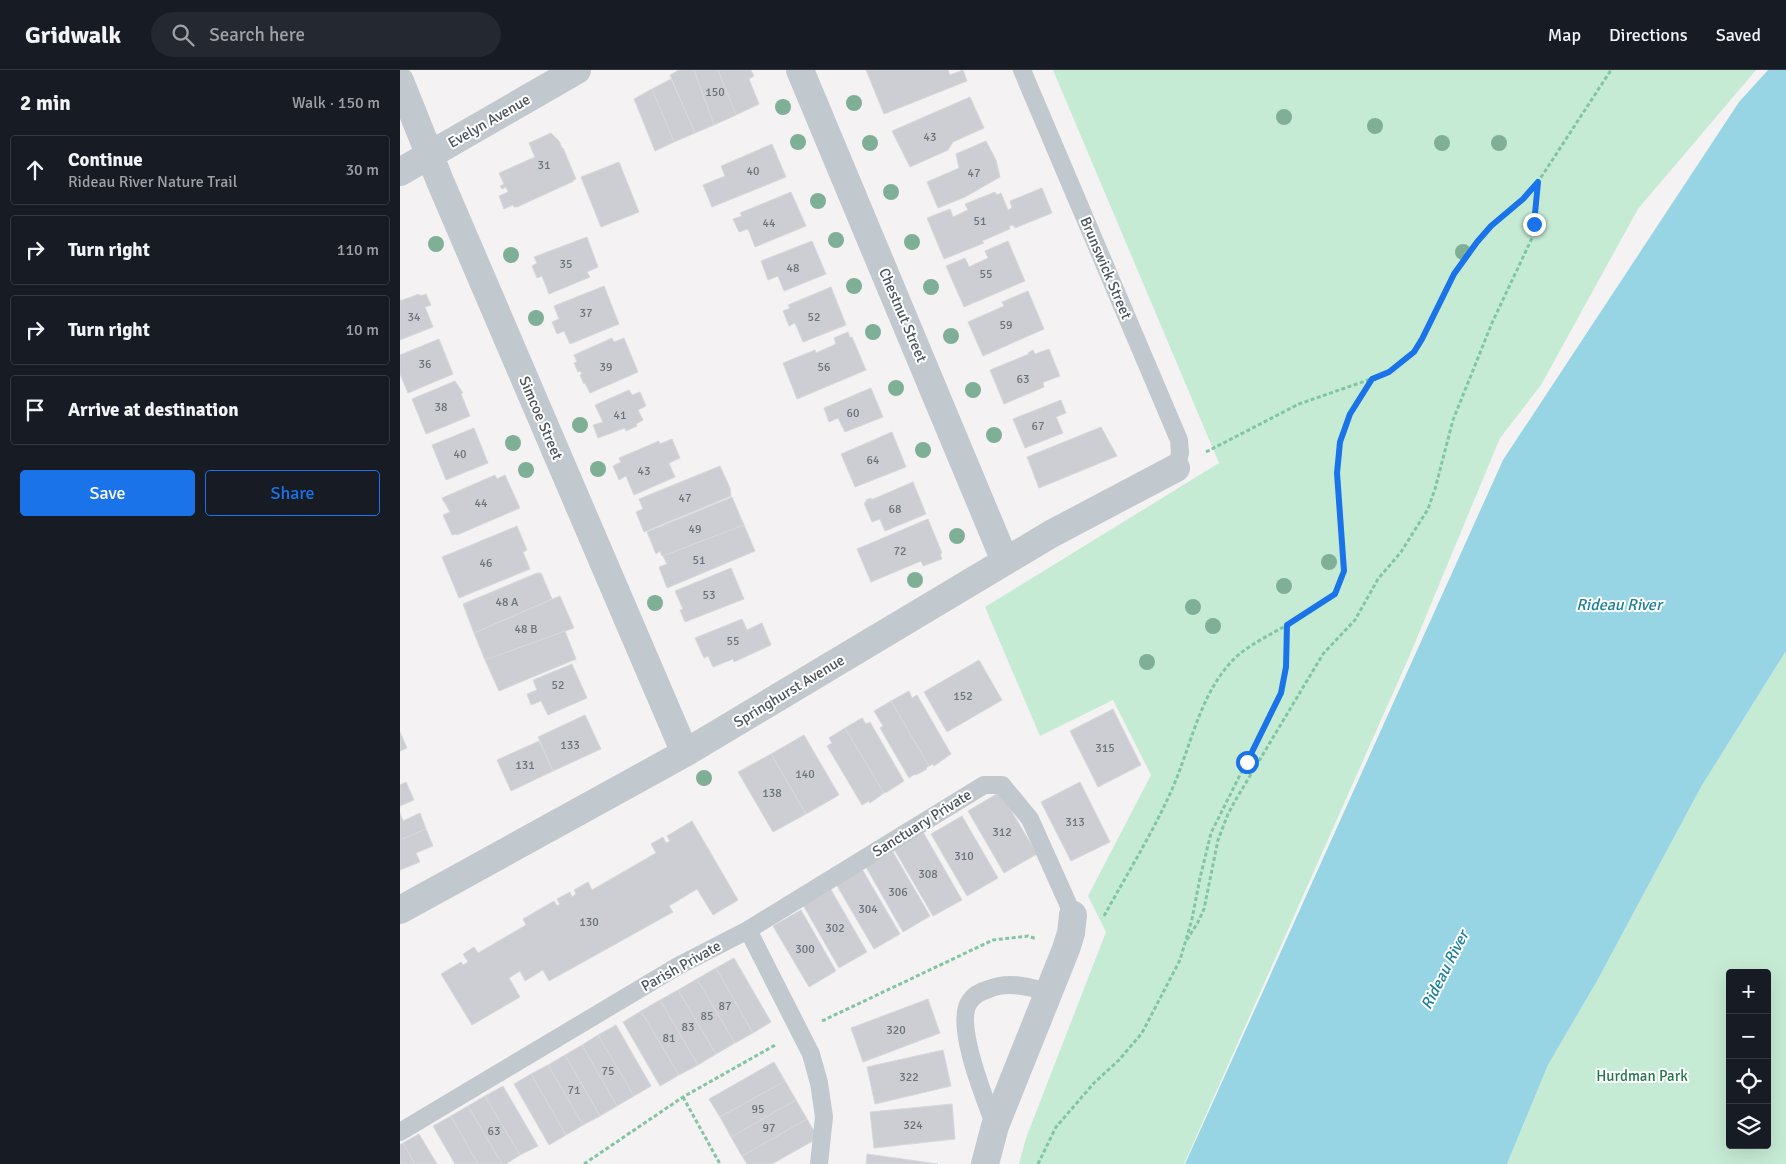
<!DOCTYPE html>
<meta charset="utf-8">
<style>
:root{--surface:#171b24;--page:#242831;--text:#f1f3f6;--muted:#9ea1a6;--line:#363941;--accent:#1a73e8}
body{margin:0;font-family:Signika,sans-serif;background:var(--page);color:var(--text)}
.controls{position:absolute;right:15px;bottom:15px;display:grid;overflow:hidden;border-radius:5px;box-shadow:0 5px 20px #0002}
.controls button{width:45px;height:45px;display:grid;place-items:center;padding:0;border:0;border-bottom:1px solid var(--line);background:var(--surface);color:var(--text);font:25px sans-serif}
.stop{position:absolute;width:15px;height:15px;margin:-11px;border:4px solid #1a73e8;border-radius:50%;background:#fff}
.stop.end{background:#1a73e8;border-color:#fff;box-shadow:0 1px 5px #0008}
.list{margin:0;padding:0;list-style:none}
h2{display:flex;justify-content:space-between;align-items:center;height:65px;margin:0;padding:0 20px;font-size:21px}
h2 small{font-size:16px;font-weight:400;color:var(--muted)}
.list li{display:grid;grid-template-columns:32px 1fr auto;gap:15px;align-items:center;box-sizing:border-box;height:70px;margin:0 10px 10px;padding:0 10px;border:1px solid var(--line);border-radius:5px}
.list b{display:block;font-size:19px;white-space:nowrap}
.list p{margin:0;font-size:16px;white-space:nowrap;color:var(--muted)}
.list em{font-size:16px;font-style:normal;color:var(--muted)}
.actions{display:flex;gap:10px;padding:15px 20px}
.actions a{flex:1;padding:11px 0;border:1px solid var(--accent);border-radius:5px;text-align:center;font-size:18px;color:var(--accent)}
.actions .main{background:var(--accent);color:#fff}
.icon{flex:none;width:28px;height:28px;fill:none;stroke:currentColor;stroke-width:2;stroke-linecap:round;stroke-linejoin:round}
.map{position:relative;flex:none;width:1386px;height:1094px;overflow:hidden}
header{display:flex;align-items:center;gap:30px;box-sizing:border-box;height:70px;padding:0 25px;background:var(--surface);border-bottom:1px solid var(--line)}
header strong{font-size:24px}
nav{display:flex;gap:28px;margin-inline-start:auto;font-size:18px}
.search{width:350px;height:45px;background:var(--page);display:flex;align-items:center;gap:12px;box-sizing:border-box;padding:0 18px;border-radius:28px;color:var(--muted);font-size:19px}
main{display:flex}
aside{flex:1;background:var(--surface)}
.map>svg:first-child{display:block}
</style>
<header>
<strong>Gridwalk</strong>
<div class="search"><svg class="icon" aria-label="search" viewBox="0 0 24 24"><circle cx="10" cy="10" r="6"/><path d="M15 15l6 6"/></svg>Search here</div>
<nav><a>Map</a><a>Directions</a><a>Saved</a></nav>
</header>
<main>
<aside>
<h2>2 min<small>Walk · 150 m</small></h2>
<ul class="list">
<li><svg class="icon" aria-label="ahead" viewBox="0 0 24 24"><path d="M12 20V5M6 11l6-6 6 6"/></svg><div><b>Continue</b><p>Rideau River Nature Trail</p></div><em>30 m</em></li>
<li><svg class="icon" aria-label="right" viewBox="0 0 24 24"><path d="M7 20v-9h11M14 6l5 5-5 5"/></svg><div><b>Turn right</b></div><em>110 m</em></li>
<li><svg class="icon" aria-label="right" viewBox="0 0 24 24"><path d="M7 20v-9h11M14 6l5 5-5 5"/></svg><div><b>Turn right</b></div><em>10 m</em></li>
<li><svg class="icon" aria-label="arrive" viewBox="0 0 24 24"><path d="M6 21V4h12l-3 4 3 4H6"/></svg><div><b>Arrive at destination</b></div></li>
</ul>
<div class="actions"><a class="main">Save</a><a>Share</a></div>
</aside>
<div class="map">
<svg width="1386" height="1094" viewBox="0 0 1386 1094">
<rect width="100%" height="100%" fill="#f4f2f2"/>
<path fill="#c6ebd4" fill-rule="evenodd" d="M653,0h703l-118,139 -97,176 -41,53 -91,219 -225,507h-165l7,-26 80,-206 -18,-36 63,-121 -38,-75 -73,36 -55,-129 234,-144z
M1386,581v513h-279l41,-99 49,-84 104,-194zM1330,903h37v172h-37z"/>
<path fill="#98d5e4" d="M1368,0h18v581l-85,136 -104,194 -49,84 -41,99h-322l318,-704 236,-358z"/>
<path fill="#ccced3" stroke="#d6d8dc" d="M279,0h15l20,55 -19,8 -25,-58z
M294,0h24l18,45 -22,10z
M318,0h33l3,6 -5,3 10,25 -23,11z
M466,0h82l2,5 13,-5 4,11 -83,33z
M271,9l24,54 -21,9 -22,-53z
M252,19l22,53 -19,9 -21,-52z
M570,27l14,31 -31,14 -5,8 -38,17 -18,-36z
M151,63l8,8 3,7h1l13,31 -3,1 1,1 -57,26h-3l-1,-2 -9,4 -5,-13 9,-4 -2,-5 -4,2 -2,-3 4,-2 -5,-11 36,-16 -6,-14z
M586,71l10,19 4,17 -35,20 -27,11 -11,-26 32,-14 -3,-14z
M372,74l14,33 -74,30 -9,-22 22,-9 -4,-10z
M219,92l20,50 -38,15 -20,-50z
M642,118l10,25 -37,15 -2,-3 -4,1 1,3 -28,12 2,2 -40,16 -17,-41 23,-9 3,8 15,-7 -3,-6 30,-12 2,3 4,-2 7,17 4,-2 -2,-7z
M391,122l15,34 -51,21 -7,-18 -9,3 -6,-13 9,-3 -2,-3z
M187,167l11,30 -11,5 3,5 -41,17 -7,-18 -5,2 -5,-12 5,-3 -3,-6z
M412,171l14,33 -42,17 -6,-15 -10,4 -7,-19z
M608,171l17,40 -61,26 -18,-41 19,-8 4,9 19,-9 -3,-7z
M204,216l15,38 -49,20 -6,-13 -7,3 -5,-12 7,-3 -5,-13z
M431,217l15,38 -43,17 -8,-19 -6,3 -6,-15 7,-3 -2,-3z
M628,221l16,38 -61,27 -15,-34 36,-16 -2,-4z
M19,224l1,2 6,-2 5,11 -6,2 8,20 -33,13v-41v2z
M448,262l2,6 2,-1 14,33 -69,29 -14,-36 32,-13 1,3 20,-9 -2,-6z
M212,268l2,4 10,-4 14,34 -48,21 -5,-10 -1,1 -4,-9 2,-1 -2,-3 -2,1 -4,-9 3,-1 -3,-7z
M39,269l14,35 -45,19 -8,-19v-19z
M649,279l11,27 -16,6 -1,1 1,4 -40,17 -14,-34 39,-16 -1,-1 5,-3 2,4z
M55,311l8,12 -2,1 9,22 -44,18 -14,-35z
M471,318l12,29 -38,15 -7,-14 -9,4 -5,-14z
M229,320l3,5 8,-3 6,14 -8,4 5,10 -7,4 1,2 -11,5 -1,-3 -27,10 -5,-13 10,-3 -8,-17z
M661,330l5,13 -10,4 7,16 -38,15 -12,-29z
M701,357l16,29 -78,32 -12,-31z
M74,358l14,35 -42,17 -14,-35z
M492,362l14,35 -51,20 -14,-33z
M272,369l8,19 -11,5 6,14 -41,18 -8,-19 -7,4 -6,-14 8,-4 -2,-4 40,-17 1,3z
M320,396l10,22 1,8 -87,36 -8,-20 7,-3 -4,-10z
M95,405l2,4 8,-4 15,33 -63,27 -1,-1 -4,1 -9,-20 7,-3 -8,-14z
M513,412l13,32 -41,17 -5,-12 -8,3 -8,-19 2,-1v-2l5,-2v2z
M332,427l12,28 -82,31 -2,-5 -4,3 -9,-22z
M528,449l14,34 -2,1 2,5 -19,7 -2,-5 -50,21 -14,-33z
M344,455l11,26 -88,37 -8,-21 8,-3 -4,-8z
M117,456l10,24 -4,2 7,17 -71,29 -17,-41z
M331,498l13,31 -59,23 -5,-12 3,-1 -8,-18z
M137,503h4l11,26 -78,34 -11,-29z
M160,526l14,32 -89,32 -11,-27z
M342,549l5,11 15,-7 9,22 -37,17 -1,-3 -20,8 -5,-11 -4,2 -9,-20z
M165,561l11,28 -77,32 -14,-31z
M579,590l23,40 -55,32 -23,-40z
M172,594l15,34 -39,17 -7,-14 -10,4 -4,-11 10,-4 -4,-10z
M509,621l3,7 5,-3 34,59 -17,12 -1,-2 -4,2 -38,-65z
M491,631l38,65 -3,2 1,1 -11,6 -1,-1 -6,4 -29,-50 3,-2 -9,-15z
M713,639l28,56 -43,22 -28,-56z
M185,645l16,34 -48,22 -15,-34z
M462,648l4,6 4,-2 34,59 -17,11 -3,1 -39,-65z
M445,658l39,65 -14,10 -1,-2 -7,4 -35,-59 5,-3 -3,-5z
M0,662l7,16 -7,3z
M404,665l35,60 -33,19 -35,-60z
M139,671l14,30 -42,20 -14,-31z
M371,684l35,60 -33,18 -35,-60z
M6,712l8,18 -14,6v-21z
M680,712l30,60 -39,19 -30,-59z
M600,722l37,62 -33,19 -36,-62z
M0,743l3,8 17,-8 6,16 -26,11z
M562,746l36,62 -31,18 -36,-62z
M292,751l46,79 -25,15 -16,-26 -28,17 4,6 -124,69 -6,-11 -18,11 -5,-10 -11,7 11,19 -48,28 -31,-51 20,-12 2,3 5,-3 -5,-8 11,-7 4,6 48,-28 -3,-6 31,-18 3,5 3,-2 -3,-5 13,-7 2,5 4,-3 -2,-4 14,-8 4,8 64,-37 -5,-9 12,-7 3,6 4,-2 -3,-5z
M26,759l7,17 -17,7 4,9 -20,8v-30z
M523,762l39,68 -29,16 -39,-67z
M493,782l37,64 -27,16 -37,-65z
M462,799l38,65 -26,15 -38,-65z
M430,818l37,64 -28,16 -36,-63z
M401,840l35,61 -27,16 -36,-61z
M334,888l37,64 -18,11 -37,-65z
M316,898l37,65 -18,10 -38,-64z
M297,909l38,64 -19,11 -38,-64z
M278,920l38,64 -18,11 -38,-65z
M528,929l12,34 -77,29 -12,-34z
M260,930l38,65 -19,10 -38,-64z
M241,941l38,64 -19,11 -37,-64z
M216,955l35,61 -17,10 -36,-61z
M198,965l36,61 -17,10 -35,-61z
M182,975l35,61 -17,10 -35,-61z
M543,980l8,36 -76,18 -8,-37z
M165,985l35,61 -17,9 -35,-60z
M374,992l11,19 -65,36 -11,-18z
M148,995l35,60 -17,10 -35,-61z
M131,1004l35,61 -17,10 -35,-61z
M385,1011l11,19 -65,37 -11,-20z
M103,1016l35,60 -18,9 -35,-59z
M85,1026l35,59 -14,9h-4l-34,-58z
M396,1030l11,19 -65,37 -11,-19z
M552,1034l3,35 -81,9 -4,-36z
M68,1036l34,58h-24l-27,-48z
M51,1046l27,48h-23l-22,-38z
M407,1049l11,19 -46,26h-25l-5,-8z
M19,1064l18,30h-22l-12,-21z
M3,1073l12,21h-15v-19z
M467,1084l71,10h-72z"/>
<g fill="none" stroke-linecap="round" stroke-linejoin="round">
<path stroke="#81c6a3" stroke-width="3" stroke-dasharray="4 2.5" stroke-linecap="butt" d="M806,382l93,-48 72,-25
M704,846c22,-40 46,-79 65,-120 21,-44 29,-100 64,-136 15,-15 35,-24 54,-35 14,-8 27,-17 41,-26l7,-5 9,-23 -7,-98 3,-31 10,-28 21,-35 18,-7 25,-20 8,-13 33,-65 22,-32 14,-16 32,-27 15,-17 73,-112
M787,870l11,-18 6,-13 14,-69 10,-26 7,-13 88,-147 32,-34 23,-41 23,-27 27,-43 7,-20 18,-69 39,-97 40,-85 6,-55
M422,951l171,-81 35,-4 9,3
M283,1027l37,67
M184,1094l99,-67 94,-53
M638,1094l18,-37 38,-44 25,-23 23,-27 38,-73 12,-41 8,-41 11,-45 70,-140 5,-26 1,-42"/>
<path stroke="#c1c9ce" stroke-width="18" d="M622,0l157,370 1,13 -4,15
M348,860l63,124 8,29 5,34 -5,47
M595,1056c-9,-24 -42,-103 -25,-125 4,-6 12,-10 19,-12 19,-8 40,-3 59,4
M0,1062l278,-166 70,-36 236,-145h18l28,34 43,96"/>
<path stroke="#c1c9ce" stroke-width="28" d="M400,0l205,491
M0,11l40,100 245,572
M0,102l177,-102
M0,840l285,-157 366,-219 125,-66
M585,1094l10,-38 71,-177 5,-16 2,-18"/>
</g>
<g fill="#80af97">
<circle cx="454" cy="33" r="8"/>
<circle cx="383" cy="37" r="8"/>
<circle cx="884" cy="47" r="8"/>
<circle cx="975" cy="56" r="8"/>
<circle cx="398" cy="72" r="8"/>
<circle cx="470" cy="73" r="8"/>
<circle cx="1042" cy="73" r="8"/>
<circle cx="1099" cy="73" r="8"/>
<circle cx="491" cy="122" r="8"/>
<circle cx="418" cy="131" r="8"/>
<circle cx="436" cy="170" r="8"/>
<circle cx="512" cy="172" r="8"/>
<circle cx="36" cy="174" r="8"/>
<circle cx="1063" cy="182" r="8"/>
<circle cx="111" cy="185" r="8"/>
<circle cx="454" cy="216" r="8"/>
<circle cx="531" cy="217" r="8"/>
<circle cx="136" cy="248" r="8"/>
<circle cx="473" cy="262" r="8"/>
<circle cx="551" cy="266" r="8"/>
<circle cx="496" cy="318" r="8"/>
<circle cx="573" cy="320" r="8"/>
<circle cx="180" cy="355" r="8"/>
<circle cx="594" cy="365" r="8"/>
<circle cx="113" cy="373" r="8"/>
<circle cx="523" cy="380" r="8"/>
<circle cx="198" cy="399" r="8"/>
<circle cx="126" cy="400" r="8"/>
<circle cx="557" cy="466" r="8"/>
<circle cx="929" cy="492" r="8"/>
<circle cx="515" cy="510" r="8"/>
<circle cx="884" cy="516" r="8"/>
<circle cx="255" cy="533" r="8"/>
<circle cx="793" cy="537" r="8"/>
<circle cx="813" cy="556" r="8"/>
<circle cx="747" cy="592" r="8"/>
<circle cx="304" cy="708" r="8"/>
</g>
<g fill="none" stroke-linecap="round" stroke-linejoin="round">
<path stroke="#1a73e8" stroke-width="6" d="M847,692l34,-69 5,-26 1,-42 48,-31 9,-23 -7,-98 3,-31 10,-28 22,-35 17,-7 25,-20 8,-13 32,-65 23,-32 14,-16 32,-27 15,-17 -4,42"/>
</g>
<g text-anchor="middle" dominant-baseline="central" stroke-width="4" stroke-linejoin="round" paint-order="stroke">
<g font-size="12" fill="#6b737a">
<text x="315" y="22">150</text>
<text x="530" y="67">43</text>
<text x="144" y="95">31</text>
<text x="353" y="101">40</text>
<text x="574" y="103">47</text>
<text x="580" y="151">51</text>
<text x="369" y="153">44</text>
<text x="166" y="194">35</text>
<text x="393" y="198">48</text>
<text x="586" y="204">55</text>
<text x="186" y="243">37</text>
<text x="14" y="247">34</text>
<text x="414" y="247">52</text>
<text x="606" y="255">59</text>
<text x="25" y="294">36</text>
<text x="206" y="297">39</text>
<text x="424" y="297">56</text>
<text x="623" y="309">63</text>
<text x="41" y="337">38</text>
<text x="453" y="343">60</text>
<text x="220" y="345">41</text>
<text x="638" y="356">67</text>
<text x="60" y="384">40</text>
<text x="473" y="390">64</text>
<text x="244" y="401">43</text>
<text x="285" y="428">47</text>
<text x="81" y="433">44</text>
<text x="495" y="439">68</text>
<text x="295" y="459">49</text>
<text x="500" y="481">72</text>
<text x="299" y="490">51</text>
<text x="86" y="493">46</text>
<text x="309" y="525">53</text>
<text x="107" y="532">48 A</text>
<text x="126" y="559">48 B</text>
<text x="333" y="571">55</text>
<text x="158" y="615">52</text>
<text x="563" y="626">152</text>
<text x="170" y="675">133</text>
<text x="705" y="678">315</text>
<text x="125" y="695">131</text>
<text x="405" y="704">140</text>
<text x="372" y="723">138</text>
<text x="675" y="752">313</text>
<text x="602" y="762">312</text>
<text x="564" y="786">310</text>
<text x="528" y="804">308</text>
<text x="498" y="822">306</text>
<text x="468" y="839">304</text>
<text x="189" y="852">130</text>
<text x="435" y="858">302</text>
<text x="405" y="879">300</text>
<text x="325" y="936">87</text>
<text x="307" y="946">85</text>
<text x="288" y="957">83</text>
<text x="496" y="960">320</text>
<text x="269" y="968">81</text>
<text x="208" y="1001">75</text>
<text x="509" y="1007">322</text>
<text x="174" y="1020">71</text>
<text x="358" y="1039">95</text>
<text x="513" y="1055">324</text>
<text x="369" y="1058">97</text>
<text x="94" y="1061">63</text>
</g>
<g font-size="15" fill="#4b555d" stroke="#fff">
<text transform="translate(89 51) rotate(-30)">Evelyn Avenue</text>
<text transform="translate(706 198) rotate(67)">Brunswick Street</text>
<text transform="translate(503 245) rotate(67)">Chestnut Street</text>
<text transform="translate(141 348) rotate(67)">Simcoe Street</text>
<text transform="translate(389 621) rotate(-31)">Springhurst Avenue</text>
<text transform="translate(522 753) rotate(-32)">Sanctuary Private</text>
<text transform="translate(281 896) rotate(-29)">Parish Private</text>
</g>
<g font-size="15" fill="#22784c" stroke="#fff">
<text x="1242" y="1006">Hurdman Park</text>
</g>
<g font-size="16" font-style="italic" fill="#1b8098" stroke="#fff">
<text x="1219" y="535">Rideau River</text>
<text transform="translate(1045 900) rotate(-63)">Rideau River</text>
</g>
</g>
</svg>
<div class="controls">
<button>+</button>
<button>−</button>
<button><svg class="icon" aria-label="locate" viewBox="0 0 24 24"><circle cx="12" cy="12" r="6"/><path d="M12 2v4M12 18v4M2 12h4M18 12h4"/></svg></button>
<button><svg class="icon" aria-label="layers" viewBox="0 0 24 24"><path d="M12 4l9 5-9 5-9-5zM3 14l9 5 9-5"/></svg></button>
</div>
<div class="stop" style="left:847px;top:692px"></div>
<div class="stop end" style="left:1134px;top:154px"></div>
</div>
</main>
